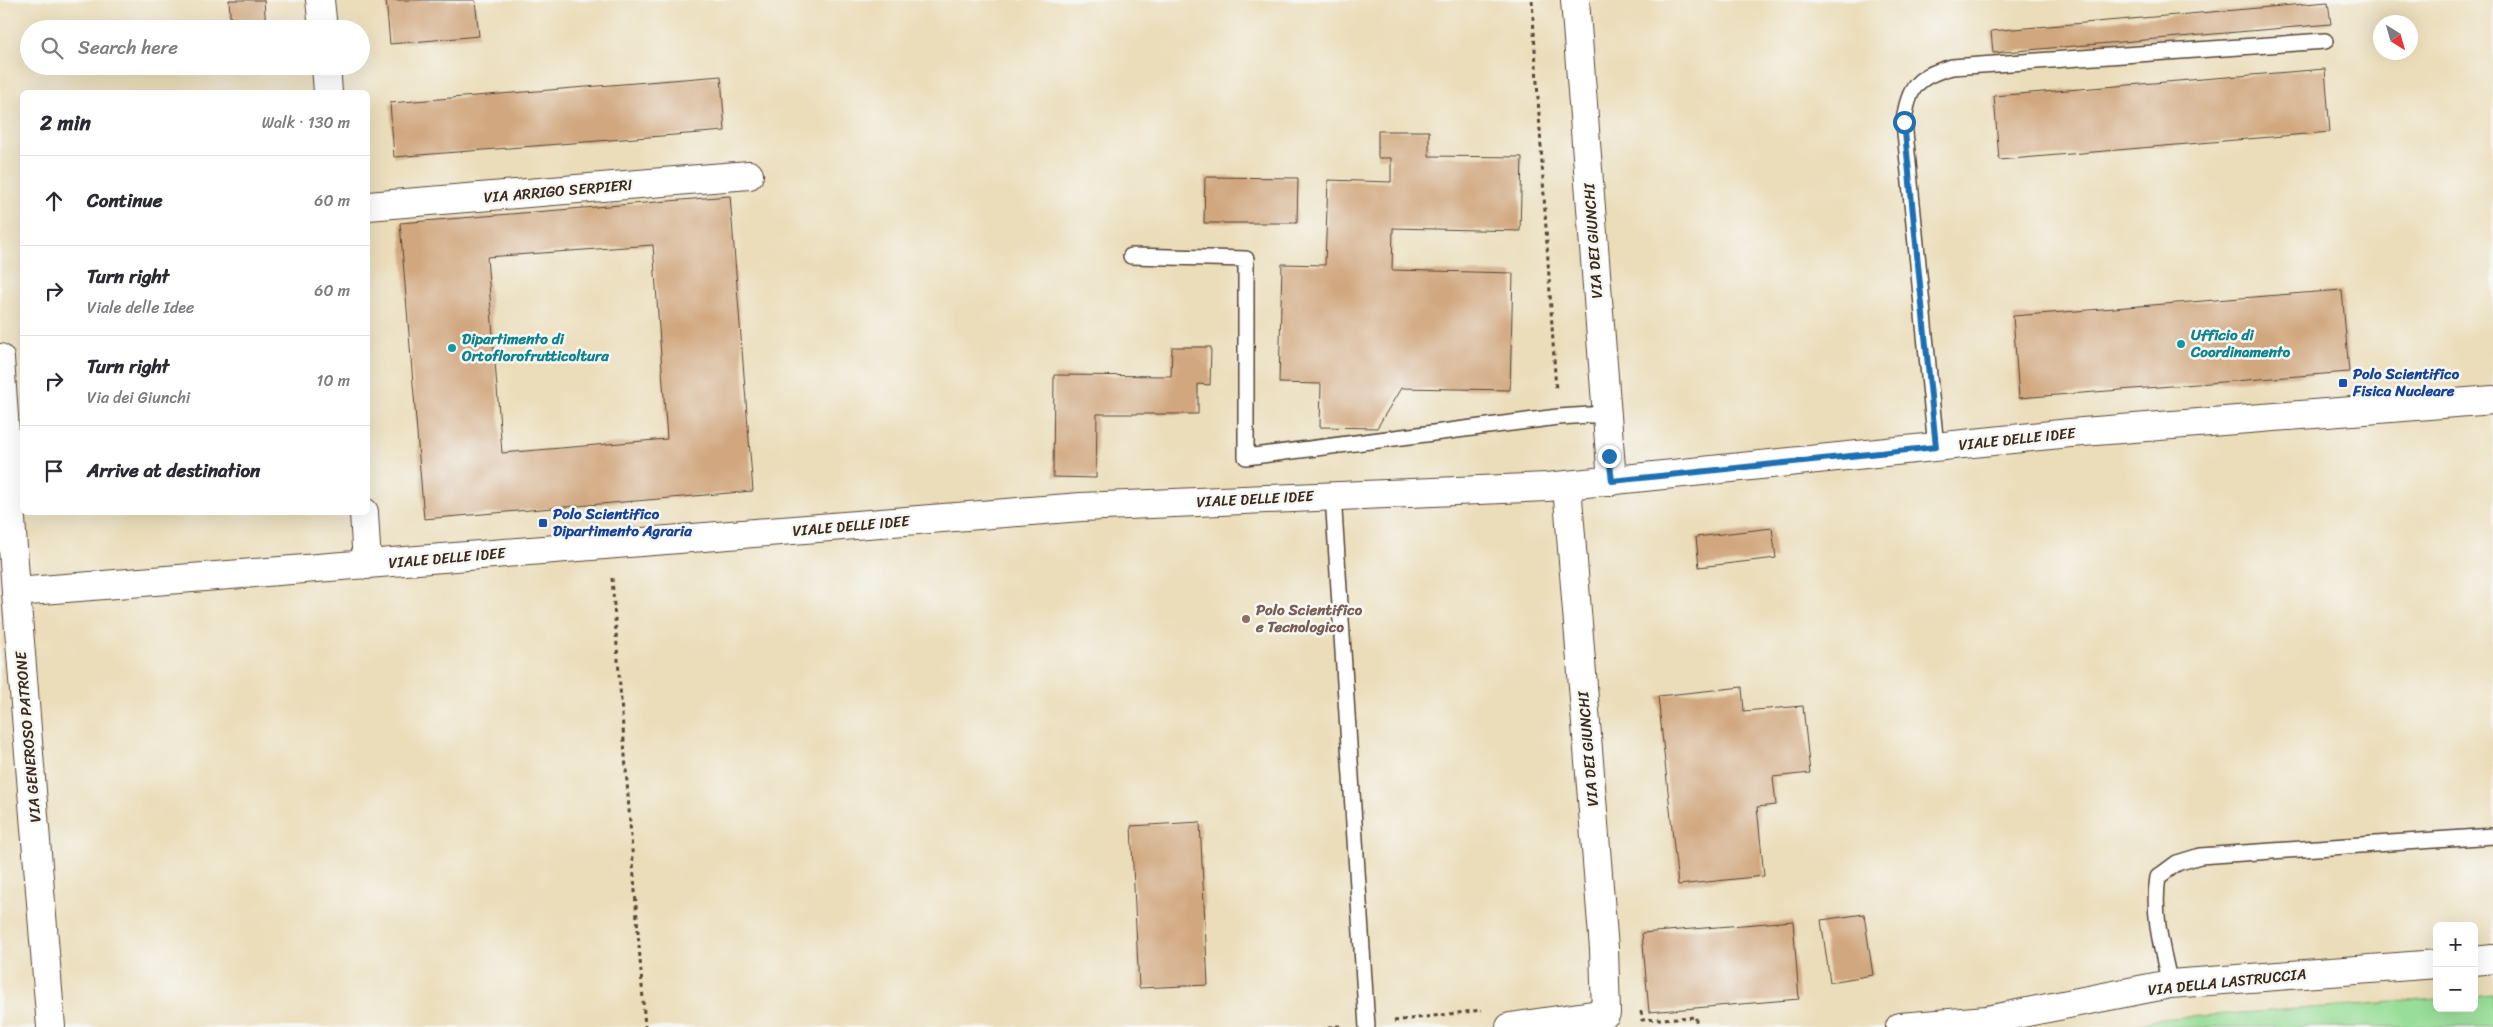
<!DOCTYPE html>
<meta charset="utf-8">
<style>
:root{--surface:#fff;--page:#f7f7f7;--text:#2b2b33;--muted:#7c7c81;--line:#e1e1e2}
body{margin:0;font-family:Sriracha,sans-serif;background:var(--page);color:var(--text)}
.controls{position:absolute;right:15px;bottom:15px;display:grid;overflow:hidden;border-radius:8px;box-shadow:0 5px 20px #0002}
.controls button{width:45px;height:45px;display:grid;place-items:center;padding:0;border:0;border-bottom:1px solid var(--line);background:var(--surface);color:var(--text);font:25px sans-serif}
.compass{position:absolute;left:2373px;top:15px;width:45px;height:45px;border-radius:50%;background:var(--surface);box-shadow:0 5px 20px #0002;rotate:143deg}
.stop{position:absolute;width:15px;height:15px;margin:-11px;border:4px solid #1f6fb2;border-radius:50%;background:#fff}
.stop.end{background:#1f6fb2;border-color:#fff;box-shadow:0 1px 5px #0008}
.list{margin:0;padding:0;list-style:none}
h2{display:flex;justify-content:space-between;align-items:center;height:65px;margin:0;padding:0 20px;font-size:21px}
h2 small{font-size:16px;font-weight:400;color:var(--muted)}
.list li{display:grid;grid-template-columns:32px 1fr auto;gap:15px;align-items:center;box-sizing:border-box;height:90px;padding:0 20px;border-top:1px solid var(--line)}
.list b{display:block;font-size:19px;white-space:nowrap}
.list p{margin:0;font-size:16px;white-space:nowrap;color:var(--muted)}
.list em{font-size:16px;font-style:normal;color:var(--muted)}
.icon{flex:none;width:28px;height:28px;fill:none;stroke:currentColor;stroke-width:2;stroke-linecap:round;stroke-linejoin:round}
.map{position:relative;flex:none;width:2493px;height:1027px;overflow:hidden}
.search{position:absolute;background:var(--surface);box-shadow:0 5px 20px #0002;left:20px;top:20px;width:350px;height:55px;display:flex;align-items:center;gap:12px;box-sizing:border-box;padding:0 18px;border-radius:28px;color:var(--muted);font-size:19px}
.panel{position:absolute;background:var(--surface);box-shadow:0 5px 20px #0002;left:20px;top:90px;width:350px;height:425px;border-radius:8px}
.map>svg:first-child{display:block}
</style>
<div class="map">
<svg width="2493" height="1027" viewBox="0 0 2493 1027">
<rect width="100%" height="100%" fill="#f6f6f2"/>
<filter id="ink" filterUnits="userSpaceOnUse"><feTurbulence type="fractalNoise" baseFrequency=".02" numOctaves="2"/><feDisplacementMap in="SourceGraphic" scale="10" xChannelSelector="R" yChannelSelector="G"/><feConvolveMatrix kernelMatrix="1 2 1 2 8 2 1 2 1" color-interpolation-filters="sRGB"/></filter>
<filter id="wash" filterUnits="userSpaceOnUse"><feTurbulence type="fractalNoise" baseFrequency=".0096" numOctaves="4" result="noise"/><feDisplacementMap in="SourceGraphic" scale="20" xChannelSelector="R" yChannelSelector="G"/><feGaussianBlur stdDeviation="1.12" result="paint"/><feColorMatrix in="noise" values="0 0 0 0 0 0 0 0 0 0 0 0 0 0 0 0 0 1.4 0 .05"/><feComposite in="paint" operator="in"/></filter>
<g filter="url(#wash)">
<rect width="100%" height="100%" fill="#ebddb9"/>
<path fill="#98de98" stroke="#6a845b" d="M2493,994v33h-361l27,-8 278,-20v9h37v-12z"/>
<g id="blocks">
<path fill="#d1a77f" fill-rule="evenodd" d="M229,0h35l2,29h-35z
M386,0h89l4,36 -89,8z
M2328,2l3,22 -338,29 -2,-22z
M2325,69l5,63 -331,28 -5,-64z
M721,76l4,55 -331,26 -4,-54z
M1378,131h51v25l93,1 -2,74 -127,-3 -1,42 121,3 -3,117 -109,-2 -24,40 -57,-1 1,-43 -42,-1 3,-119 43,1 3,-85 63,2v-24h-13z
M1205,177l93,1 -1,45h-93z
M730,196l23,295 -329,28 -24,-296zM653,245l14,194 -165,14 -15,-196z
M2342,290l7,82 -330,26 -6,-82z
M1172,347h39l-1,38 -12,-1v30h-101l-1,64 -43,-1 1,-102 117,1z
M1772,528l4,30 -77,9 -3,-30z
M1742,687l2,24 59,-5 7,67 -37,4 3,28 -19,2 7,69 -86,9 -20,-189z
M1200,822l8,163 -69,3 -8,-162z
M1864,914l9,61 -43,7 -9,-62z
M1793,921l6,78 -150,13 -7,-79z"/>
</g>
</g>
<g filter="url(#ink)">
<use href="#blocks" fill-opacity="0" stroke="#554535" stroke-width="1"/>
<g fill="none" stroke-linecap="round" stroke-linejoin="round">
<defs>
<path id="service" d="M1131,256l115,3v198l312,-40 48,-3
M1936,447l-32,-325c4,-36 14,-46 48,-55l373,-26
M1333,495l34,532
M2170,984c-8,-35 -18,-70 -12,-107l19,-14 23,-7 293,-20"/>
<path id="minor" d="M320,0l3,29
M1575,0l37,481
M326,66l2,26
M368,206l381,-31
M0,358l16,234 35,435
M1567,486l37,463 2,64
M364,512l3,53
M16,592l1065,-85 466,-20 523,-54 423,-33
M2474,961l19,-2
M1510,1027l96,-14
M1900,1027l87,-7 183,-36 267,-20"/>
</defs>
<use href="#service" stroke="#554535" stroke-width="18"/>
<use href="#minor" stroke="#554535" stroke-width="30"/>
<path stroke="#554535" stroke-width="3" stroke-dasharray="4 4" stroke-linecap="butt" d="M1532,0l24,391
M612,578l33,449
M1641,1011l1,9 54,-3v10
M1394,1021l88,-11
M1328,1027l12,-1"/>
<use href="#service" stroke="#fff" stroke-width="15"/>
<use href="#minor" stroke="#fff" stroke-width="28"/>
</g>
</g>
<g fill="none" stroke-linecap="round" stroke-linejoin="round" filter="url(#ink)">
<path stroke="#1f6fb2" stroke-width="6" d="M1609,456l3,25 324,-34 -32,-325"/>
</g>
<g fill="#0f9aa8" stroke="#f6f6f2" stroke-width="2">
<circle cx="2181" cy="344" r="5"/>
<circle cx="452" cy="348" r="5"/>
</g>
<g fill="#1a4fb4" stroke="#f6f6f2" stroke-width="2">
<rect x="2338" y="378" width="10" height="10" rx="2.5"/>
<rect x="538" y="518" width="10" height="10" rx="2.5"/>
</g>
<circle fill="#8d6e63" stroke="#f6f6f2" stroke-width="2" cx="1246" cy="619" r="5"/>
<g text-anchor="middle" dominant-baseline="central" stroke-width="5" stroke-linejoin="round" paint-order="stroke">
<g font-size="15" fill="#3b2a1e" stroke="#f6f6f2">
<text transform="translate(558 191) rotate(-5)">VIA ARRIGO SERPIERI</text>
<text transform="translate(1593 241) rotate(-94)">VIA DEI GIUNCHI</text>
<text transform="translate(2017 439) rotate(-6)">VIALE DELLE IDEE</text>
<text transform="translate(1255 499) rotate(-3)">VIALE DELLE IDEE</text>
<text transform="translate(851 526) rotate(-5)">VIALE DELLE IDEE</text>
<text transform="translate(447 558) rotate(-5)">VIALE DELLE IDEE</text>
<text transform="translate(28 737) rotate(-95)">VIA GENEROSO PATRONE</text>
<text transform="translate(1588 749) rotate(-95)">VIA DEI GIUNCHI</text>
<text transform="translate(2227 982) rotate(-6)">VIA DELLA LASTRUCCIA</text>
</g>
<g font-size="15" font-weight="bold" fill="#0d838f" stroke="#f6f6f2" text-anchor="start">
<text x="2191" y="335">Ufficio di<tspan x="2191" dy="17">Coordinamento</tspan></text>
<text x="462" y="339">Dipartimento di<tspan x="462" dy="17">Ortoflorofrutticoltura</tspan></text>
</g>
<g font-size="15" font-weight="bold" fill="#164399" stroke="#f6f6f2" text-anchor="start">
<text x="2353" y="374">Polo Scientifico<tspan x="2353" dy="17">Fisica Nucleare</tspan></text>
<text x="553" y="514">Polo Scientifico<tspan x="553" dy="17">Dipartimento Agraria</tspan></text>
</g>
<g font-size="15" font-weight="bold" fill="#785e54" stroke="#f6f6f2" text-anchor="start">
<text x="1256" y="610">Polo Scientifico<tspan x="1256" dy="17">e Tecnologico</tspan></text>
</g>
</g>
</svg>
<div class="controls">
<button>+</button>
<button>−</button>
</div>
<svg class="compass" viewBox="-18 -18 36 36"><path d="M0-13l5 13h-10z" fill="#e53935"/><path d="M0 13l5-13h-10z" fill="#7c7c81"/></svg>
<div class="stop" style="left:1904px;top:122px"></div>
<div class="stop end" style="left:1609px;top:456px"></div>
<div class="search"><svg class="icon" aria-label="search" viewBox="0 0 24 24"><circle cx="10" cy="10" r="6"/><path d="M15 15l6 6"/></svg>Search here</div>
<section class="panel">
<h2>2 min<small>Walk · 130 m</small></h2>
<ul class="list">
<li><svg class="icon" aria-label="ahead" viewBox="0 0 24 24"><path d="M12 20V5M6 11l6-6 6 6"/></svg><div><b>Continue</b></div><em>60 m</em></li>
<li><svg class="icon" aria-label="right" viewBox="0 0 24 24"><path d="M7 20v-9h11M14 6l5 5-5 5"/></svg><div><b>Turn right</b><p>Viale delle Idee</p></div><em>60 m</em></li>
<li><svg class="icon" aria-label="right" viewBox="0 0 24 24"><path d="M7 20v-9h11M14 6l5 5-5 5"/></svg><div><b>Turn right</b><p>Via dei Giunchi</p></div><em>10 m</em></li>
<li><svg class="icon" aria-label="arrive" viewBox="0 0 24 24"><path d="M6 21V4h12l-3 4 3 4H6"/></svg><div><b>Arrive at destination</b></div></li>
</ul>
</section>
</div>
